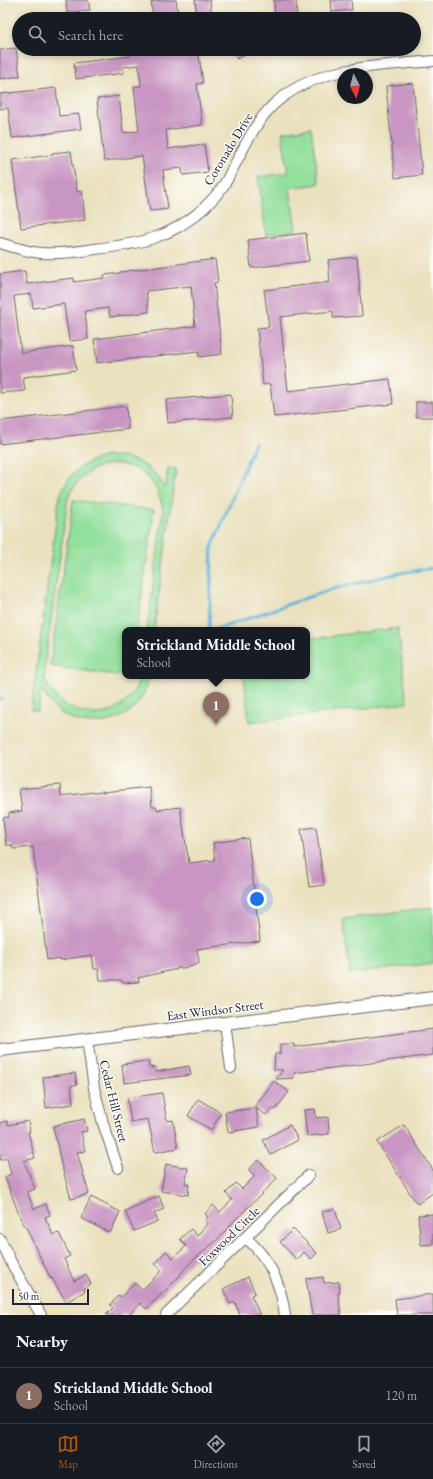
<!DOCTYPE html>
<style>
:root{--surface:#171b24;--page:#20242c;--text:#f1f3f6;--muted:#9ea1a6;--line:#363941;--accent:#b45309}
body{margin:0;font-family:"EB Garamond",serif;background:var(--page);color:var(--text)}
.compass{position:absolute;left:337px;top:68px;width:36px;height:36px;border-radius:50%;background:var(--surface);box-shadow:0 2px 6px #0003;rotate:173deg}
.scale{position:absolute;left:12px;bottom:10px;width:77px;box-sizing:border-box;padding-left:4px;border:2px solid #22223b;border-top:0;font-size:11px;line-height:14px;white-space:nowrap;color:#22223b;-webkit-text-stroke:3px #fdfcf7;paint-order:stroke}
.you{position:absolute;left:257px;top:899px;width:14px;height:14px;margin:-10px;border:3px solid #fff;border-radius:50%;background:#1a73e8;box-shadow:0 0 0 6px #1a73e833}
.badge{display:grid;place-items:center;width:26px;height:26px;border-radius:50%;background:var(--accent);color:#fff;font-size:13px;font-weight:700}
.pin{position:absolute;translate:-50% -33px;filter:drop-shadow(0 1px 2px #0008)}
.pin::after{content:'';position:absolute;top:21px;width:14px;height:12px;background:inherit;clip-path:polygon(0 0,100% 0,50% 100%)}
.popup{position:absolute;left:122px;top:627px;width:188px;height:52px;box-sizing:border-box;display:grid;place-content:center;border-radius:8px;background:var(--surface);filter:drop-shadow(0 1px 3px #0005);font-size:13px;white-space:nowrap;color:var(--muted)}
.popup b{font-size:15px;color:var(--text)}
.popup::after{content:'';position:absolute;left:50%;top:100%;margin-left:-8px;border:8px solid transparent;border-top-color:var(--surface)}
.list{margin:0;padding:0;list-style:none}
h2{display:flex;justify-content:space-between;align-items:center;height:52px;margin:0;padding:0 16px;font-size:17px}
h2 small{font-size:13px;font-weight:400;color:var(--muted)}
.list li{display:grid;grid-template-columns:26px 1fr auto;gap:12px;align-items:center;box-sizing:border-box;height:56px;padding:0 16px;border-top:1px solid var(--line)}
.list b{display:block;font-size:15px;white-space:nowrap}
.list p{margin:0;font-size:13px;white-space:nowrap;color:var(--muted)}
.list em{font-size:13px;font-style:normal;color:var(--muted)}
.icon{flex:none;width:22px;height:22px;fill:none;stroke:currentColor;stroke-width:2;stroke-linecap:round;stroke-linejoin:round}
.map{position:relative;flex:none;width:433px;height:1315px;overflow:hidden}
.search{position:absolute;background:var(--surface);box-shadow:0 2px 6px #0003;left:12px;right:12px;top:12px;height:44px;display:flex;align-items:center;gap:10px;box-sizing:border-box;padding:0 14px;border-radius:22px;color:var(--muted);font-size:15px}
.sheet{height:108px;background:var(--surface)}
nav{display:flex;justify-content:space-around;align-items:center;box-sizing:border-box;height:56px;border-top:1px solid var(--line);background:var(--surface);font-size:11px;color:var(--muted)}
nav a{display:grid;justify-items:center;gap:2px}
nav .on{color:var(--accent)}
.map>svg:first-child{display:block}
</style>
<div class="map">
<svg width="433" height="1315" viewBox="0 0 433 1315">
<rect width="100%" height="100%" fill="#fdfcf7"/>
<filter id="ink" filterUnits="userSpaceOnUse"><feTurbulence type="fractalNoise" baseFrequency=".025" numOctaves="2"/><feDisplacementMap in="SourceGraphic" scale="8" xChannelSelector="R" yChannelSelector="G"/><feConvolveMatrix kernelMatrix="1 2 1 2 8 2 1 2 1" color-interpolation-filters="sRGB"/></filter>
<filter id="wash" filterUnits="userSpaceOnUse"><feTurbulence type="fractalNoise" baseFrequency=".012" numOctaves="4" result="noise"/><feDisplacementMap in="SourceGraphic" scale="16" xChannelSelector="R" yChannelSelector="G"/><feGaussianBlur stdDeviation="0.9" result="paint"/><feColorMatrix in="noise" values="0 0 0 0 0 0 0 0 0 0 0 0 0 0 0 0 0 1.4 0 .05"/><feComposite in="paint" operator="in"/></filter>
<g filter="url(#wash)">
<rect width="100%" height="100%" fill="#eae1bf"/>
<path fill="#93df9c" stroke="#5a806c" d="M311,128l8,56 -29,4 6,42 -30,5 -8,-58 30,-4 -6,-41z
M107,456c27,0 45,9 58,32l3,-20 8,1 -22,161h-7l16,-118c-6,-56 -72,-66 -95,-14l-22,159c-1,8 -2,17 0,25 3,7 11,16 17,21 31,22 67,10 77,-27h9c-2,12 -8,27 -19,35 -21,16 -51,16 -72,0 -7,-6 -12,-14 -17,-22l-3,22 -7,-1 28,-212c8,-23 24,-37 48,-42z
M73,500l81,10 -17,120h-12v46h6v1l-81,-11z
M398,628l9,75 -158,19 -5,-46h63v-37z
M433,907v56l-83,11 -7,-55z"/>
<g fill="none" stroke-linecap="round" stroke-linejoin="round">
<path stroke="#5cb2d9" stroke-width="3" d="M209,630l3,-83 43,-104
M215,630l117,-41 68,-16 33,-5
M0,699h1"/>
</g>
<g id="blocks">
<path fill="#c996c3" d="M66,0h22l2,10 -23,3z
M162,0h14l3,19h-26l-2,-17z
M195,0h15l2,19h-15z
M274,0h22l1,19h-22z
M331,0h20l1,10 -20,2z
M16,48l4,28 -20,3v-29z
M140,49h58l5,34 -6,1 5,41 -36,5 2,19 36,-5 4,28 -25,3 -1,-7 -19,2 5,39 -18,2 -8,-55 -38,5 -7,-62 22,-3 4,37 16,-2 -5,-44 7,-1 -2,-21 -16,2 1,6 -48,6 -2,-16 56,-7 -1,-6z
M231,49h23l-17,10z
M413,83l9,92 -27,3 -9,-92z
M56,88l3,28 20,-2 2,15 -69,9 -4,-30 -8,1v-15z
M71,151l6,41 5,-1 3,29 -64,8 -9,-68 40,-5v-2z
M306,233l3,28 -58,7 -3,-28z
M357,257l5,59 -29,2v-7l-53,6 8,74 102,-12 3,25 -119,13 -4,-33 -7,1 -6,-57 12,-1 -5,-37 66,-8 -2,-22z
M215,259l3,23 -4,1 8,71 -23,3 -1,-6 -101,12 -3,-24 101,-13 -4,-40 -45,5 3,21 -39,5 -2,-9 -23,3 3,28 -19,2 -5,-37 -31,4 -2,-14 -17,2 7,57 52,-7 3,24 -53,7 2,14 -25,2v-119l25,-3 2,13 47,-6v4l31,-4 -1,-3 16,-2v-1z
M231,394l2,23 -65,6 -2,-23z
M416,402h17v15h-17z
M126,406l2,23 -128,15v-23z
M60,785l1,11 42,-5v1l47,-5 2,20h4l1,3 23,-3 9,56 26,-3 -2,-17 35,-5 12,103 -63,8 2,14 -16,5h-6v1l-39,9 1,4 -16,1 -2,-3h-21l-2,-11h-4l-2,-14 -32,5v-2l-13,2 -14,-113 -20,2 -1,-4h-6l-3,-27 6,-1v-4l13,-2 -3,-22z
M316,827l8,58 -15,2 -8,-58z
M433,1029v26l-139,18v5l-18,1 7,-9h-9l1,-16h5v-10h14v3z
M148,1061l1,7 6,-1 1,5 33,-6 2,9 -67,8 -2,-19z
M75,1073l2,12h-6l2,19 -27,4 -3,-31z
M274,1081l15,11 -14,18 -3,-2 -6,7 -10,-7 3,19 -31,5 -3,-20 31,-4 -1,-2z
M162,1093l5,28 6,-1 5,28 -23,4 -7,-33 -17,3 -4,-24z
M198,1099l23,14 -10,17 -23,-14z
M315,1109l1,9 12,-1 1,17 -22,2 -3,-26z
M84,1119l3,12 -6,1 4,19 -8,1 12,42 -18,5 -10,-36 -8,-37z
M7,1121l1,4 20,-4 2,11h-2l7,26 -11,3 11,28 -8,3 7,17 12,-5 4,11 -5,2 8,18 6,-2 11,23 -6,3 10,22 12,-6 5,9 -7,4 1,3 -19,11 -14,-24 -1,1 -14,-28 -12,-26h-2l-18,-48 6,-3 -4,-16 -7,2v-37z
M290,1125l8,15 -27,15 -8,-15z
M404,1125l29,45v23l-16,11 -40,-62z
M258,1160l19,18 -15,16 -24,23 -21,23 -26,22 -20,23 -25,24 -6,-6 -11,12h-23l7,-7 -3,-3 9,-10 2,2 14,-14 7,7 20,-20 -7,-6 11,-13 7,7 13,-12 -6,-7 11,-10 6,7 11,-13 -3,-3 3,-3 -3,-3 8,-9 7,7 12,-12 -6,-7 10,-10 6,6 13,-13 -6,-6z
M166,1164l22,4 -3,16h4l-1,11 -27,-4z
M159,1196l5,13 -10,4 4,8 -24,10 -9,-20z
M91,1197l29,15 -10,21 -29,-15z
M335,1209l6,20 -13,4 -6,-21z
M433,1214v30l-12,1 -3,-30z
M293,1229l24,24 -6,6 -7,-7 -7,8 -17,-18z
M248,1277l7,16 -4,2 9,20h-20l-5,-13 -5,2 -7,-15z
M323,1277l1,6 15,-1 1,11h-2l3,22h-29l-6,-36z
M433,1294v21h-36l-2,-16z"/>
</g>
</g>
<g filter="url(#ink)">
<use href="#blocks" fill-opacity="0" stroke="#686569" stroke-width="1"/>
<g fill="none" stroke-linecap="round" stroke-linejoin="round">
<defs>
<path id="minor" d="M0,243c13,4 27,9 41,10 18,1 36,-1 54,-4 43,-5 74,-10 108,-40 6,-6 13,-13 18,-20 5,-6 8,-14 12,-21 13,-24 25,-52 47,-69 43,-34 101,-33 153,-38
M225,1023l6,45
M87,1039l7,49 9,35 15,45
M246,1238c24,21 35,46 39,77
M0,1239l12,25 29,51
M166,1315l143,-140"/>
<path id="tertiary" d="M0,1050l433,-52"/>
</defs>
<use href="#minor" stroke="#686569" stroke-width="12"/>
<use href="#tertiary" stroke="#686569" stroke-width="14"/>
<use href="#minor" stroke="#fff" stroke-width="10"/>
<use href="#tertiary" stroke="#fff" stroke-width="12"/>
</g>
</g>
<g text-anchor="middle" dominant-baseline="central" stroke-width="3" stroke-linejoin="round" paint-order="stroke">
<g font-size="13" fill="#22223b" stroke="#fdfcf7">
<text transform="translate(228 149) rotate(-59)">Coronado Drive</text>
<text transform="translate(215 1010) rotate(-7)">East Windsor Street</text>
<text transform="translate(114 1101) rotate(76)">Cedar Hill Street</text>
<text transform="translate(229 1236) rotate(-44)">Foxwood Circle</text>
</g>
</g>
</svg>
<svg class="compass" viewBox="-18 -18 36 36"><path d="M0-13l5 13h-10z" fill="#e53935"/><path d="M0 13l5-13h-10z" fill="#9ea1a6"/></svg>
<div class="scale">50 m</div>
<div class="you"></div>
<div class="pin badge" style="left:216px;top:725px;background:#8d6e63">1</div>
<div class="popup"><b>Strickland Middle School</b>School</div>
<div class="search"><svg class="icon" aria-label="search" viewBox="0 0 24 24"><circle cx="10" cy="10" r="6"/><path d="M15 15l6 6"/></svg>Search here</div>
</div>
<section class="sheet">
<h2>Nearby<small></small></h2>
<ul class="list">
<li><span class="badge" style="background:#8d6e63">1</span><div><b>Strickland Middle School</b><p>School</p></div><em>120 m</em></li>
</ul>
</section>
<nav>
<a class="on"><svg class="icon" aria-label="map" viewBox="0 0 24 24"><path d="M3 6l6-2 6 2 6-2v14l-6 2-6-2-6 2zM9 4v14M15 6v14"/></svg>Map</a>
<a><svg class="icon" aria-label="directions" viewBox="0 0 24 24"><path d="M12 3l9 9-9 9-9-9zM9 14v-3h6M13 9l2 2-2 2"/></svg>Directions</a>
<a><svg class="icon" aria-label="saved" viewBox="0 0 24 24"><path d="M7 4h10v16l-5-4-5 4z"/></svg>Saved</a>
</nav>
